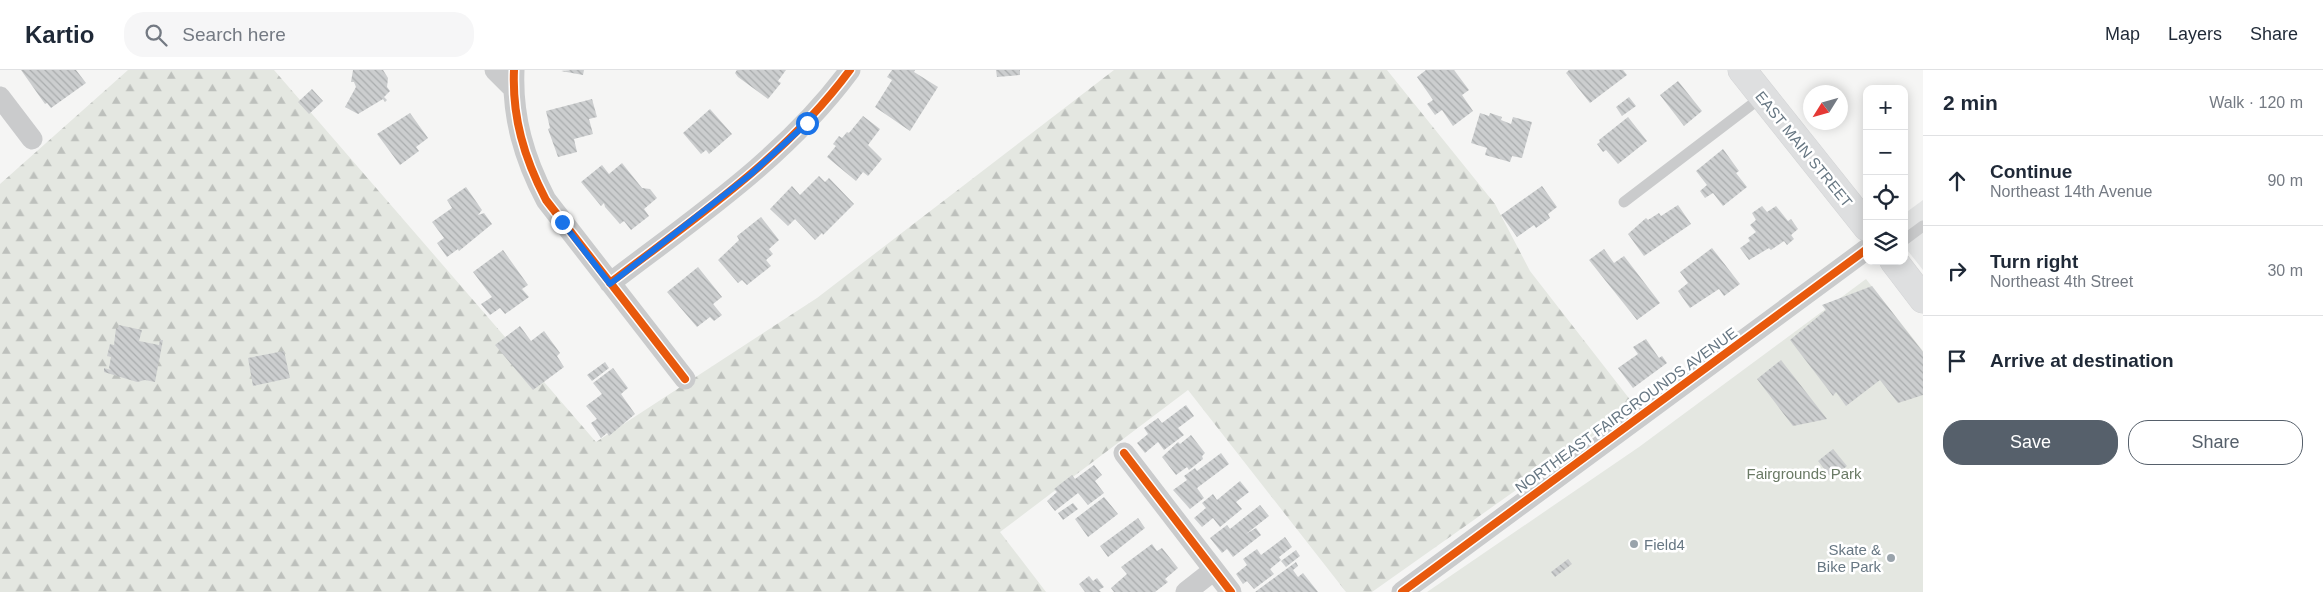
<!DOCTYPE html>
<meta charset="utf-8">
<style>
:root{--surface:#fff;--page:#f6f6f7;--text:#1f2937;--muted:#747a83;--line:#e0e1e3;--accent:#56606b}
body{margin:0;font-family:Helvetica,sans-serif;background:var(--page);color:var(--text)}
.controls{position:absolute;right:15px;top:15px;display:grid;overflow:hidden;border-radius:10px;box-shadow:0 2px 12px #0003}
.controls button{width:45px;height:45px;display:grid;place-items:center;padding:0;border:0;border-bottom:1px solid var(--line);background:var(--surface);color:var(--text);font:25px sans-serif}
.compass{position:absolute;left:1803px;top:15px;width:45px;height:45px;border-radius:50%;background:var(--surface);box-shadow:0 2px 12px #0003;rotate:233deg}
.stop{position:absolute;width:15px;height:15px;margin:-11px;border:4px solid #1a73e8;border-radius:50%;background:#fff}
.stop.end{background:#1a73e8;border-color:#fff;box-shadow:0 1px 5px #0008}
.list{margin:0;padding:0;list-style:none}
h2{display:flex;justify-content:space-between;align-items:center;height:65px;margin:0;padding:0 20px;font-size:21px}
h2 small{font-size:16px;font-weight:400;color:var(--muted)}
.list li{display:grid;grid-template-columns:32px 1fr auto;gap:15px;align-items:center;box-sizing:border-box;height:90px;padding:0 20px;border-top:1px solid var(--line)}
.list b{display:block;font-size:19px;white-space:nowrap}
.list p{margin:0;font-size:16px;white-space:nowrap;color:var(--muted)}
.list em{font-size:16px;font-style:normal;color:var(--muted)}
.actions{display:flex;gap:10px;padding:15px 20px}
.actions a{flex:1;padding:11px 0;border:1px solid var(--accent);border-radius:20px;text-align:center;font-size:18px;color:var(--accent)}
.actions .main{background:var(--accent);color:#fff}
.icon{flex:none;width:28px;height:28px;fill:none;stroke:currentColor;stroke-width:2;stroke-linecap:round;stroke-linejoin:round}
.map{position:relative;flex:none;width:1923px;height:522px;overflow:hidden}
header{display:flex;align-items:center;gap:30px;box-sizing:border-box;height:70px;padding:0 25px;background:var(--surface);border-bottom:1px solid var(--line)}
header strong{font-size:24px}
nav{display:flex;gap:28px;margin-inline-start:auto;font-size:18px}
.search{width:350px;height:45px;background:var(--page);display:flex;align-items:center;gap:12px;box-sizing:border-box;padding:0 18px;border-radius:20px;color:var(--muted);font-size:19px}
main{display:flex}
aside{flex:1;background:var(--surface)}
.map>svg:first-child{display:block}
</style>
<header>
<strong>Kartio</strong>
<div class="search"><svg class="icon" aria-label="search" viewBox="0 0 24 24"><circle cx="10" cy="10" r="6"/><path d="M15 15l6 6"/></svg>Search here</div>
<nav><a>Map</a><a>Layers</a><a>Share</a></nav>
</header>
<main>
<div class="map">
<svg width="1923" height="522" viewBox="0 0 1923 522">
<defs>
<pattern id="forest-firs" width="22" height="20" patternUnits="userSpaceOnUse" patternTransform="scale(1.25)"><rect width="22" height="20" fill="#e4e7e1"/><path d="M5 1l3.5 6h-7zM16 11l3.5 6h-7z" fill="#bdc0bc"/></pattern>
<pattern id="building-back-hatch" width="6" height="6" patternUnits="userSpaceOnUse" patternTransform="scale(1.25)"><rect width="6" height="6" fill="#cccecf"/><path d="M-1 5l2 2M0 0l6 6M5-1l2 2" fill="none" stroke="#a9acad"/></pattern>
</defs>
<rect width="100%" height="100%" fill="#f5f5f4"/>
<path fill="#e4e5e5" d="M1923,130v70l-19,-24v-32z"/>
<path fill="#e4e7e1" d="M1866,209l57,72v241h-496l212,-145z"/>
<path fill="url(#forest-firs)" d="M128,0h146l322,372 221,-144 297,-228h273l108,134 35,67 105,135 -263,186h-26l-158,-202 -188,142 46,60h-1046v-408z"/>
<path fill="url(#building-back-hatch)" d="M21,0h55l10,13 -35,25 -4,-5 -2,1z
M353,0h30l5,8 -1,9 3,4 -6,6 3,3 -2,2 -2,-3 -25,15 -13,-7 11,-20 -2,-5h-3z
M572,0h12l-1,5 -22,-4z
M737,0h49l-8,11 3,2 -13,16 -30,-22 -3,-4z
M892,0h23l-1,2 24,15 -28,44 -35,-24 17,-27 -5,-3z
M996,0h24v5l-23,2z
M1426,0h28l15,20 -7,5 11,16 -20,15 -11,-16 -7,5 -8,-11 6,-4 -16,-23z
M1569,0h54l4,5 -37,28 -24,-30z
M1678,11l24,30 -18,15 -24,-31z
M312,19l11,12 -14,13 -11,-12z
M1629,27l7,9 -14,10 -6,-9z
M592,29l5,18 -8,2 4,15 -19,5 3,13 -19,5 -10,-28 2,-1 -4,-17z
M710,39l22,25 -23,20 -3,-4 -5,4 -18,-21z
M410,43l18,25 -12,9 3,4 -19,14 -23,-31z
M1480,43l9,3 1,-3 12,4 -1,3 10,4 2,-7 19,5 -10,36 -10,-2 -2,6 -25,-7 2,-7 -16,-5z
M863,46l17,13 -12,16 14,14 -14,17 -5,-4 -7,9 -29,-24 9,-11 -3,-2 6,-8 3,2 5,-6 2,1z
M1628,47l19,24 -29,23 -12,-14 -3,2 -6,-8 3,-2 -1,-2z
M1723,79l16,22 -3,2 11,14 -24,19 -10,-13 -8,5 -5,-7 7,-6 -11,-14z
M622,93l20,25 8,1 7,9 -13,11 5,7 -18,14 -7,-9 -4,3 -15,-17 -1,-4 -3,3 -20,-24 21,-17 7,9z
M819,106l6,6 4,-4 25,26 -31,31 -1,-2 -7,7 -20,-21 -7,7 -18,-17 22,-23 8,9z
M1542,116l15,21 -9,7 2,4 -14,10 -2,-3 -17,12 -16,-22z
M466,117l16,23 -4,5 6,-2 8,11 -33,27 -1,-2 -11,8 -10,-14 7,-5 -12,-16 20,-14 -5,-8z
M1678,135l13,19 -47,32 -16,-22 18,-16 2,2 11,-7 2,3z
M1762,136l5,6 9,-6 12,15 3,-2 7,10 -7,6 3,4 -7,6 -3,-4 -13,9 -2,-2 -20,12 -9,-12 10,-7 -2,-3 8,-6 -6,-7 6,-5 -4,-7z
M761,147l18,23 -10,9 4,5 -7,6 5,6 -24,19 -5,-5 -4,3 -20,-23 21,-20 -2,-4z
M1712,178l28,36 -16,12 -5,-7 -29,19 -12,-17 10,-8 -8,-11z
M1604,179l10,14 10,-7 36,47 -23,17 -48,-60z
M503,180l25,35 -6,4 7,8 -24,17 -5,-6 -10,7 -9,-11 11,-7 -19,-25z
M698,197l24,30 -9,7 9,11 -8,6 -4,-4 -13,10 -30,-35z
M1872,216l51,66v43l-25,8 -18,-23 -34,26 -10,-14 -3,4 -43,-56 36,-30 -4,-5z
M119,255l23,5 -3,11 20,4 1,-5h3l-8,42 -10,-2 -8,2 -33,-10v-4l7,2 -2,-2 2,-11 -4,-1 3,-12 4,1 2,-17h2z
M520,256l11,15 13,-10 16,22 -3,3 7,11 -31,23 -38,-45z
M1646,269l13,19 3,-2 5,7 -34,25 -15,-20 20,-14 -5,-7z
M284,281l6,27 -37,8 -5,-28z
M1781,290l46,59 -34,7 -36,-47z
M605,292l4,6 -17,13 -5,-6z
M613,298l15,20 -7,6 14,20 -26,22 -2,-3 -6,5 -10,-15 6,-4 -11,-13 16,-12 -9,-11z
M1186,335l8,11 -16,12 6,7 -20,15 -6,-8 -13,11 -8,-10 11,-9 -4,-6 14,-10 4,5z
M1191,365l14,18 -3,3 1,3 -14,11 -2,-3 -11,8 -14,-18 16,-15 2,2z
M1833,379l14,17 -15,12 -14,-17z
M1221,383l8,11 -32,24 7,10 -14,11 -17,-19 14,-10 -3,-4 11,-8 2,3z
M1094,395l8,10 -7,6 9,12 -16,12 -10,-12 -23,18 -8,-10 10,-9 -3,-3 18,-14 3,4z
M1240,411l9,11 -13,10 6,7 -22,18 -7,-9 -11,9 -8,-9 12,-10 -4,-5 11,-9 4,6z
M1104,427l14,17 -30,23 -13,-18z
M1073,433l5,6 -15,11 -5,-7z
M1260,435l9,11 -23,18 10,-6 5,7 -28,22 -6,-8 -5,4 -12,-15 17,-13 3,4z
M1138,448l7,10 -37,29 -8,-11z
M1285,467l7,10 -13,10 2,3 -11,9 4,5 -20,15 -7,-8 -4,3 -7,-10 11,-9 -4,-6 14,-10 4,6z
M1152,474l5,7 5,-3 16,20 -13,11 3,3 -13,10h-41l-3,-4 16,-14 -6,-7z
M1296,480l4,6 -14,11 -5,-6z
M1568,489l4,5 -17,13 -4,-5z
M1296,492l2,4 -5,4 5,7 5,-4 15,19h-63z
M1089,506l4,5 4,-3 7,9 -5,3 2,2h-16l-6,-8z"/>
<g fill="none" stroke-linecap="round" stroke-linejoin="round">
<defs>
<path id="secondary" d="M1742,0l125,157
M1894,191l29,38"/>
</defs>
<use href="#secondary" stroke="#d2d3d4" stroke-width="29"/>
<path stroke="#cacbcc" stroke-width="11" d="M1624,132l139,-106
M1904,170l19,-14"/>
<path stroke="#cacbcc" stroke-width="21" d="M495,0l18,18
M514,0c-2,47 10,88 32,130l139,179
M0,27l32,42
M610,213c85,-65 176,-126 240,-213
M1124,383l107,139
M1186,522l28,-22
M1402,522l465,-343"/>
<use href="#secondary" stroke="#dedfe0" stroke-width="28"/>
<defs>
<path id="cycleway" d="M514,0c-2,47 10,88 32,130l139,179
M610,213c85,-65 176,-126 240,-213
M1124,383l107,139
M1402,522l465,-343"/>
</defs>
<use href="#cycleway" stroke="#fff" stroke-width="11"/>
<use href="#cycleway" stroke="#e8590c" stroke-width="8"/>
</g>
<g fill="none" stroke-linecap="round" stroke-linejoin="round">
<path stroke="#1a73e8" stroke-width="6" d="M562,152l48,62 141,-110 56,-51"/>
</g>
<g fill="#99a3ab" stroke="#fff" stroke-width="2">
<circle cx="1634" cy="474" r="5"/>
<circle cx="1891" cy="488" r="5"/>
</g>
<g text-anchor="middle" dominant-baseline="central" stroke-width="5" stroke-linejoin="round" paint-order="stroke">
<g font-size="15" fill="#677783" stroke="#fff">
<text transform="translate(1804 79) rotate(51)">EAST MAIN STREET</text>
<text transform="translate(1626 340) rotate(-36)">NORTHEAST FAIRGROUNDS AVENUE</text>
</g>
<g font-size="15" fill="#6a7a65" stroke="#fff">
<text x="1804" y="403">Fairgrounds Park</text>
</g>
<g font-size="15" fill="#677783" stroke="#fff" text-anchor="start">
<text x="1644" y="474">Field4</text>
<text x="1881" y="479" text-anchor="end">Skate &amp;<tspan x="1881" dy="17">Bike Park</tspan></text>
</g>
</g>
</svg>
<div class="controls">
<button>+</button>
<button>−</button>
<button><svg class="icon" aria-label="locate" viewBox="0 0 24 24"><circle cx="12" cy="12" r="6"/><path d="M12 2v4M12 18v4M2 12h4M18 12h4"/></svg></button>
<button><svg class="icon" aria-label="layers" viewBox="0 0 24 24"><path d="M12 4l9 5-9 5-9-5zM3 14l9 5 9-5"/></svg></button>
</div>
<svg class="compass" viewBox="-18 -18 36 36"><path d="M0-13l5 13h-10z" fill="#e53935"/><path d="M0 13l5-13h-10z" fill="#747a83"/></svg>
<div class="stop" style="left:807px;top:53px"></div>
<div class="stop end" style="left:562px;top:152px"></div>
</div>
<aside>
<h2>2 min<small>Walk · 120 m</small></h2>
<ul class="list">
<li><svg class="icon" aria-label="ahead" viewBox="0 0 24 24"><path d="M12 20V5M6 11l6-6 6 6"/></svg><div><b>Continue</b><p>Northeast 14th Avenue</p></div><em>90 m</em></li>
<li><svg class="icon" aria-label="right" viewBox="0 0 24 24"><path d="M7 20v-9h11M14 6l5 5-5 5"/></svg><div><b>Turn right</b><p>Northeast 4th Street</p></div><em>30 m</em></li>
<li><svg class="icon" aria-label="arrive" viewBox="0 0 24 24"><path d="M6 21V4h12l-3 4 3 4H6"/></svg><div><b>Arrive at destination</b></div></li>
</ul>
<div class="actions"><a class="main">Save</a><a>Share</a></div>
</aside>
</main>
